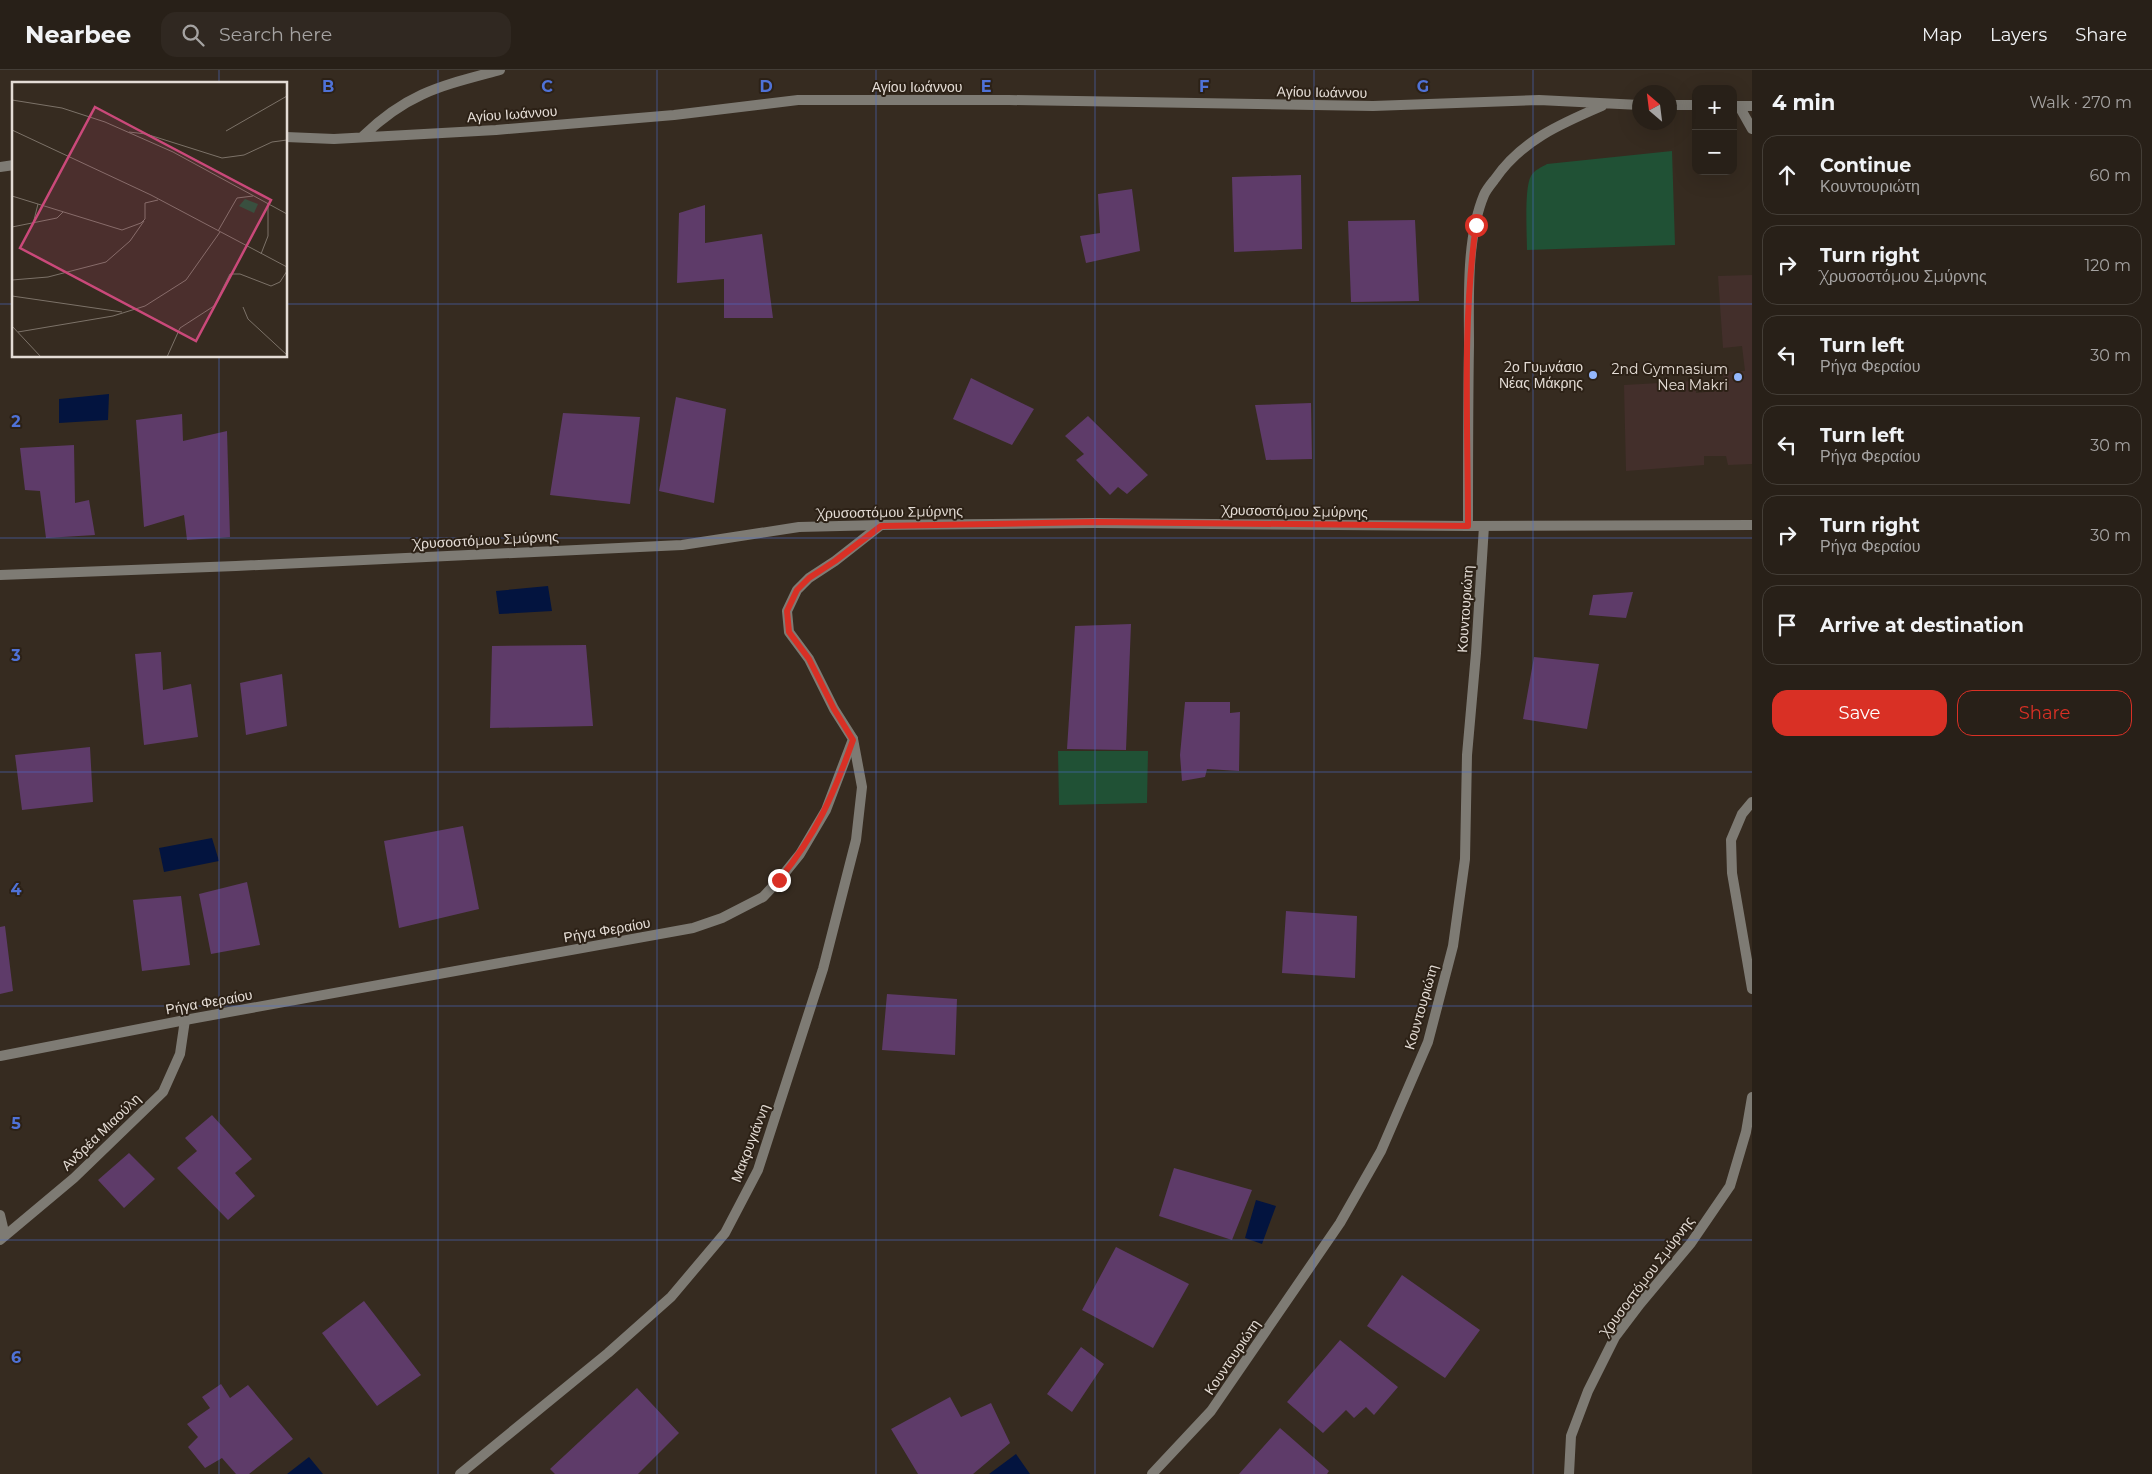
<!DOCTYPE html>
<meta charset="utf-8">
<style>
:root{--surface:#282018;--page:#302821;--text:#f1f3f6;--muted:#a5a3a2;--line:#443e37;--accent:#d93025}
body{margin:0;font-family:Montserrat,sans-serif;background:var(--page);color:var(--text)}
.controls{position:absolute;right:15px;top:15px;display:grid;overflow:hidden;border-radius:10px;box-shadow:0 5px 20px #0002}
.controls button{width:45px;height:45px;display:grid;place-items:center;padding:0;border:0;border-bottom:1px solid var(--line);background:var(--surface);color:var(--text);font:25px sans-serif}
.compass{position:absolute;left:1632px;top:15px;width:45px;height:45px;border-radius:50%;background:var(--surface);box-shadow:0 5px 20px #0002;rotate:332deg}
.stop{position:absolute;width:15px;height:15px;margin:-11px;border:4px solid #d93025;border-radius:50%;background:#fff}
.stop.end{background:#d93025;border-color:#fff;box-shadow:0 1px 5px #0008}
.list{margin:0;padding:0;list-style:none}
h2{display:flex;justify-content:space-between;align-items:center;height:65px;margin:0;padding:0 20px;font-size:21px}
h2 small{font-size:16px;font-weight:400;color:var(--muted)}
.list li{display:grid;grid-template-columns:32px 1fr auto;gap:15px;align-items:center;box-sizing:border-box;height:80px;margin:0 10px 10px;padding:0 10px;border:1px solid var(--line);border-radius:15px}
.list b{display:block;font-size:19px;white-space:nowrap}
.list p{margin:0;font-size:16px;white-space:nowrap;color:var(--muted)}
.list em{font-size:16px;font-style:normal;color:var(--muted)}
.actions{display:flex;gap:10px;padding:15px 20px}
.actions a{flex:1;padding:11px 0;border:1px solid var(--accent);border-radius:15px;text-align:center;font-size:18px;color:var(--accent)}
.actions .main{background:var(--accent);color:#fff}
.icon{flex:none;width:28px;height:28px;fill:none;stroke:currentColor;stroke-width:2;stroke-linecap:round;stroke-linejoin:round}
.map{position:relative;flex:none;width:1752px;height:1404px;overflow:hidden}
header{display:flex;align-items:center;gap:30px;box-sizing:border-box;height:70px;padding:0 25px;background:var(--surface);border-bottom:1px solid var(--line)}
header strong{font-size:24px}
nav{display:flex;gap:28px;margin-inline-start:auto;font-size:18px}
.search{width:350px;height:45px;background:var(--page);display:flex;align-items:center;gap:12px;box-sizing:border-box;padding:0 18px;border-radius:15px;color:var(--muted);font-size:19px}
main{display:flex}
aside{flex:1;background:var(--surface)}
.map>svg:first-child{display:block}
</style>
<header>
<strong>Nearbee</strong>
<div class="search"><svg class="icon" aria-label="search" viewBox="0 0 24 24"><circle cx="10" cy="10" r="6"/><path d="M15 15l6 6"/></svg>Search here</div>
<nav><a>Map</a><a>Layers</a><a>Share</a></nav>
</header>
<main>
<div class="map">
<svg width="1752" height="1404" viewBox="0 0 1752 1404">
<rect width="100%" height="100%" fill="#362b20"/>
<path fill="#432f2b" d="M1752,205v189l-24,1 -2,-9h-22v9l-78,6 -2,-86 71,-4 1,12 29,-3 -2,-18 22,-1 -3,-25 -19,2 -5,-72z"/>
<path fill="#205135" d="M1672,81l3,94 -148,5c0,-16 -3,-62 4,-74 3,-6 11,-9 16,-12z
M1058,681h90l-1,52 -88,2z"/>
<path fill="#03143f" d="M109,324l-1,26 -49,3v-24z
M548,516l4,25 -53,3 -3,-23z
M212,768l7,23 -55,11 -5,-24z
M1256,1130l20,6 -14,38 -17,-6z
M1016,1384l14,20h-41z
M309,1387l14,17h-36z"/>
<path fill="#5e3b69" d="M1301,105l1,74 -68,3 -2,-75z
M1132,119l8,62 -54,12 -6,-27 20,-3 -2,-39z
M705,135v38l57,-9 11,84h-49v-39l-47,4 2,-70z
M1415,150l4,81 -68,1 -3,-81z
M971,308l63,31 -22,36 -59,-26z
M676,327l50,12 -12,94 -55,-12z
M1311,333l1,56 -46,1 -11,-55z
M563,343l77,4 -10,87 -80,-9z
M182,344l1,27 44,-10 3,106 -43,3 -3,-25 -40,12 -8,-107z
M1088,346l60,59 -21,19 -9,-7 -8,8 -34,-35 8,-6 -19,-18z
M74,375l1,58 14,-3 6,35 -49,3 -6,-47 -15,-1 -5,-42z
M1633,522l-7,26 -37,-3 4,-20z
M1131,554l-5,126 -59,-1 8,-123z
M586,575l7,81 -103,2 2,-82z
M161,582l2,38 28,-6 7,53 -54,8 -9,-91z
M1534,587l65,7 -12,65 -64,-10z
M282,604l5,52 -41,9 -6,-52z
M1185,632h45v11l10,-1 -1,59 -32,-2 -2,8 -23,4 -2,-26z
M90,677l3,55 -71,8 -7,-55z
M463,756l16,83 -80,19 -15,-87z
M247,812l13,63 -49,9 -12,-60z
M181,826l9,69 -48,6 -9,-71z
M1286,841l71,5 -2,62 -73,-5z
M5,856l8,65 -13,3v-67z
M887,924l70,5 -2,56 -73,-5z
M212,1045l40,44 -17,14 20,23 -27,24 -51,-52 20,-17 -12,-13z
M129,1083l26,26 -31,29 -26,-28z
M1174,1098l78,22 -20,50 -73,-24z
M1116,1177l73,37 -36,64 -71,-38z
M1402,1205l78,55 -35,48 -78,-52z
M364,1231l57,74 -44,31 -55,-73z
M1340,1270l58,47 -24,28 -8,-8 -12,11 -8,-8 -23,23 -36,-31z
M1081,1277l23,17 -32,48 -25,-18z
M221,1314l9,14 18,-13 45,54 -44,35h-13l-14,-16 -17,10 -17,-21 10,-10 -11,-13 23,-16 -8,-11z
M637,1318l42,45 -41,41h-83l-5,-5z
M950,1327l11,20 30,-14 19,40 -37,31h-55l-27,-45z
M1280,1358l49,43 -2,3h-88z"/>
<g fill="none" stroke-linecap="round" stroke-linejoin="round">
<path stroke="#7e7b74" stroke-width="10" d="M1670,35h26
M1734,36h18
M1739,36l13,23
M363,66c46,-44 78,-50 137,-66
M286,67l48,2 162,-9 178,-15 124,-15h211l364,6 166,-6 101,5
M0,97l14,-2
M1468,456c0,-60 0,-121 1,-181 0,-46 -3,-107 15,-150 2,-5 7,-11 11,-16 26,-38 65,-55 107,-73
M0,505l236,-9 446,-21 117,-18 82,-2
M0,1145l5,21
M0,1170l74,-62 89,-86 17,-38 5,-34
M460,1404l148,-121 63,-56 54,-64 33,-63 65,-201 33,-129 6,-53 -9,-48
M1152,1404l59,-63 129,-188 41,-72 47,-109 25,-96 12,-87 2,-104 9,-102 8,-127"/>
<path stroke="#7e7b74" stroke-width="10" d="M1752,732l-10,12 -11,26 1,33 20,116
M0,986l185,-36 508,-92 29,-10 41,-21 16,-17 21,-26 26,-44 27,-71 -19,-30 -25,-50 -20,-27 -2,-21 10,-21 12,-12 26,-17 46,-36 215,-2 372,3 284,-1
M1569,1404l2,-38 17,-45 27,-54 25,-33 51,-61 39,-57 16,-54 6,-35"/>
</g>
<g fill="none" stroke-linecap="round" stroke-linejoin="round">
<path stroke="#d93025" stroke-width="6" d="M779,810c38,-47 54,-84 74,-140l-19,-31 -25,-50 -20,-27 -2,-21 10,-21 12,-12 26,-17 46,-35 215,-4 372,4c0,-99 -6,-202 8,-301"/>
</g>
<path fill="none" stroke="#4f72d7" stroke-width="1" stroke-opacity="0.55" d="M219,0v14M438,0v1404M657,0v1404M876,0v1404M1095,0v1404M1314,0v1404M1533,0v1404M0,234h14M286,234h1466M219,286v1118M0,468h1752M0,702h1752M0,936h1752M0,1170h1752"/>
<g fill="#94b7fd" stroke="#2c2116" stroke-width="2">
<circle cx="1593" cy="305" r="5"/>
<circle cx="1738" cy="307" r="5"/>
</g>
<g text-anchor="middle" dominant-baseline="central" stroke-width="4" stroke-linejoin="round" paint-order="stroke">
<g font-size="14" fill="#e4dcd5" stroke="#2c2116">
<text x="917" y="17">Αγίου Ιωάννου</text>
<text transform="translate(1322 22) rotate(1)">Αγίου Ιωάννου</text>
<text transform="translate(512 44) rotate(-4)">Αγίου Ιωάννου</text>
<text transform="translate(1295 441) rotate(1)">Χρυσοστόμου Σμύρνης</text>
<text transform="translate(890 442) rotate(-1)">Χρυσοστόμου Σμύρνης</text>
<text transform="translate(486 470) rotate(-3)">Χρυσοστόμου Σμύρνης</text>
<text transform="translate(1465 539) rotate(-86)">Κουντουριώτη</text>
<text transform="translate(607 860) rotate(-10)">Ρήγα Φεραίου</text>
<text transform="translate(209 932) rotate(-10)">Ρήγα Φεραίου</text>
<text transform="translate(1421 937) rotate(-74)">Κουντουριώτη</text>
<text transform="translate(101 1062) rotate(-44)">Ανδρέα Μιαούλη</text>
<text transform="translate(750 1073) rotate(-69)">Μακρυγιάννη</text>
<text transform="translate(1647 1206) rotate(-53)">Χρυσοστόμου Σμύρνης</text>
<text transform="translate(1232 1287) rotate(-56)">Κουντουριώτη</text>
</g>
<g font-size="14" fill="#e4dcd5" stroke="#2c2116" text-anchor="end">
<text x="1583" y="297">2ο Γυμνάσιο<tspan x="1583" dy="16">Νέας Μάκρης</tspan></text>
<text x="1728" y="299">2nd Gymnasium<tspan x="1728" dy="16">Nea Makri</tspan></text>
</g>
</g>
<g transform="translate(12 12)">
<rect width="275" height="275" fill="#362b20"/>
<path d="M233,117l13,5 -4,9 -15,-7z" fill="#205135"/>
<path fill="none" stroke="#7c7268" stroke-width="1" d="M0,18l50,8 43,14 68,30 114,62M0,48l139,65 136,72M214,49l61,-35M117,50l17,2 76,24 22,-3 28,-13 15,-2M0,114l110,34 19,-7 4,-4v-16l13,-3M21,142l5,-20M0,145l45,-9 6,-6M206,149l19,-33 16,-2M249,172l7,-18v-33M0,198l36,-3 58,-15 24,-21 14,-20M0,214l110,16M231,225l5,12 39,36M0,244l29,31M6,250l95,-16 32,-10 41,-26 34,-48M155,275l13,-29 34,-22 16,-32h10l31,12 9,-4 7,-11"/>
<path fill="#ca497a" fill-opacity="0.15" stroke="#ca497a" stroke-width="2.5" d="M83,25l176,93 -75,141 -176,-93z"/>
<rect width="275" height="275" fill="none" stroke="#e4dcd5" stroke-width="2.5"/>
</g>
<g font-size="16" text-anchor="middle" font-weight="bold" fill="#4f72d7" stroke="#2c2116" stroke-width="4" stroke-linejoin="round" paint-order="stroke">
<text x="328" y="22">B</text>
<text x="547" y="22">C</text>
<text x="766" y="22">D</text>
<text x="986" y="22">E</text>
<text x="1204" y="22">F</text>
<text x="1423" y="22">G</text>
<text x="16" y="357">2</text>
<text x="16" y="591">3</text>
<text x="16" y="825">4</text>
<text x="16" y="1059">5</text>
<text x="16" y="1293">6</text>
</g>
</svg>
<div class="controls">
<button>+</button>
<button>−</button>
</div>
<svg class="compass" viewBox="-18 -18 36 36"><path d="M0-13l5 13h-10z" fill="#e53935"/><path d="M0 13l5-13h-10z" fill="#a5a3a2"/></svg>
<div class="stop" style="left:1476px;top:155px"></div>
<div class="stop end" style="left:779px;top:810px"></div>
</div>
<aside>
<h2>4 min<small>Walk · 270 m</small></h2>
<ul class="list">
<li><svg class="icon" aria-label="ahead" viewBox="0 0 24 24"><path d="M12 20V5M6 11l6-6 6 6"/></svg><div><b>Continue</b><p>Κουντουριώτη</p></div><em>60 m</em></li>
<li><svg class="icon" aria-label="right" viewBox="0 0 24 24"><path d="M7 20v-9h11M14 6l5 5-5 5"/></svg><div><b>Turn right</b><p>Χρυσοστόμου Σμύρνης</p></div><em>120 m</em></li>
<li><svg class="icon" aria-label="left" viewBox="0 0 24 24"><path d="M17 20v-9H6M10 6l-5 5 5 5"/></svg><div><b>Turn left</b><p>Ρήγα Φεραίου</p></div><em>30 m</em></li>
<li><svg class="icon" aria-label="left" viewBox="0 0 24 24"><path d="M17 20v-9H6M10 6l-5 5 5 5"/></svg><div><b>Turn left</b><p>Ρήγα Φεραίου</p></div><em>30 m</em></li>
<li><svg class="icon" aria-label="right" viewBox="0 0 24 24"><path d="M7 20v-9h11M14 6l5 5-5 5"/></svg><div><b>Turn right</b><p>Ρήγα Φεραίου</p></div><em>30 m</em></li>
<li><svg class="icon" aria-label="arrive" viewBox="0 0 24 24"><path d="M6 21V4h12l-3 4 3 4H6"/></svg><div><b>Arrive at destination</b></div></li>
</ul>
<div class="actions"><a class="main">Save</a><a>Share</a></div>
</aside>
</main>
